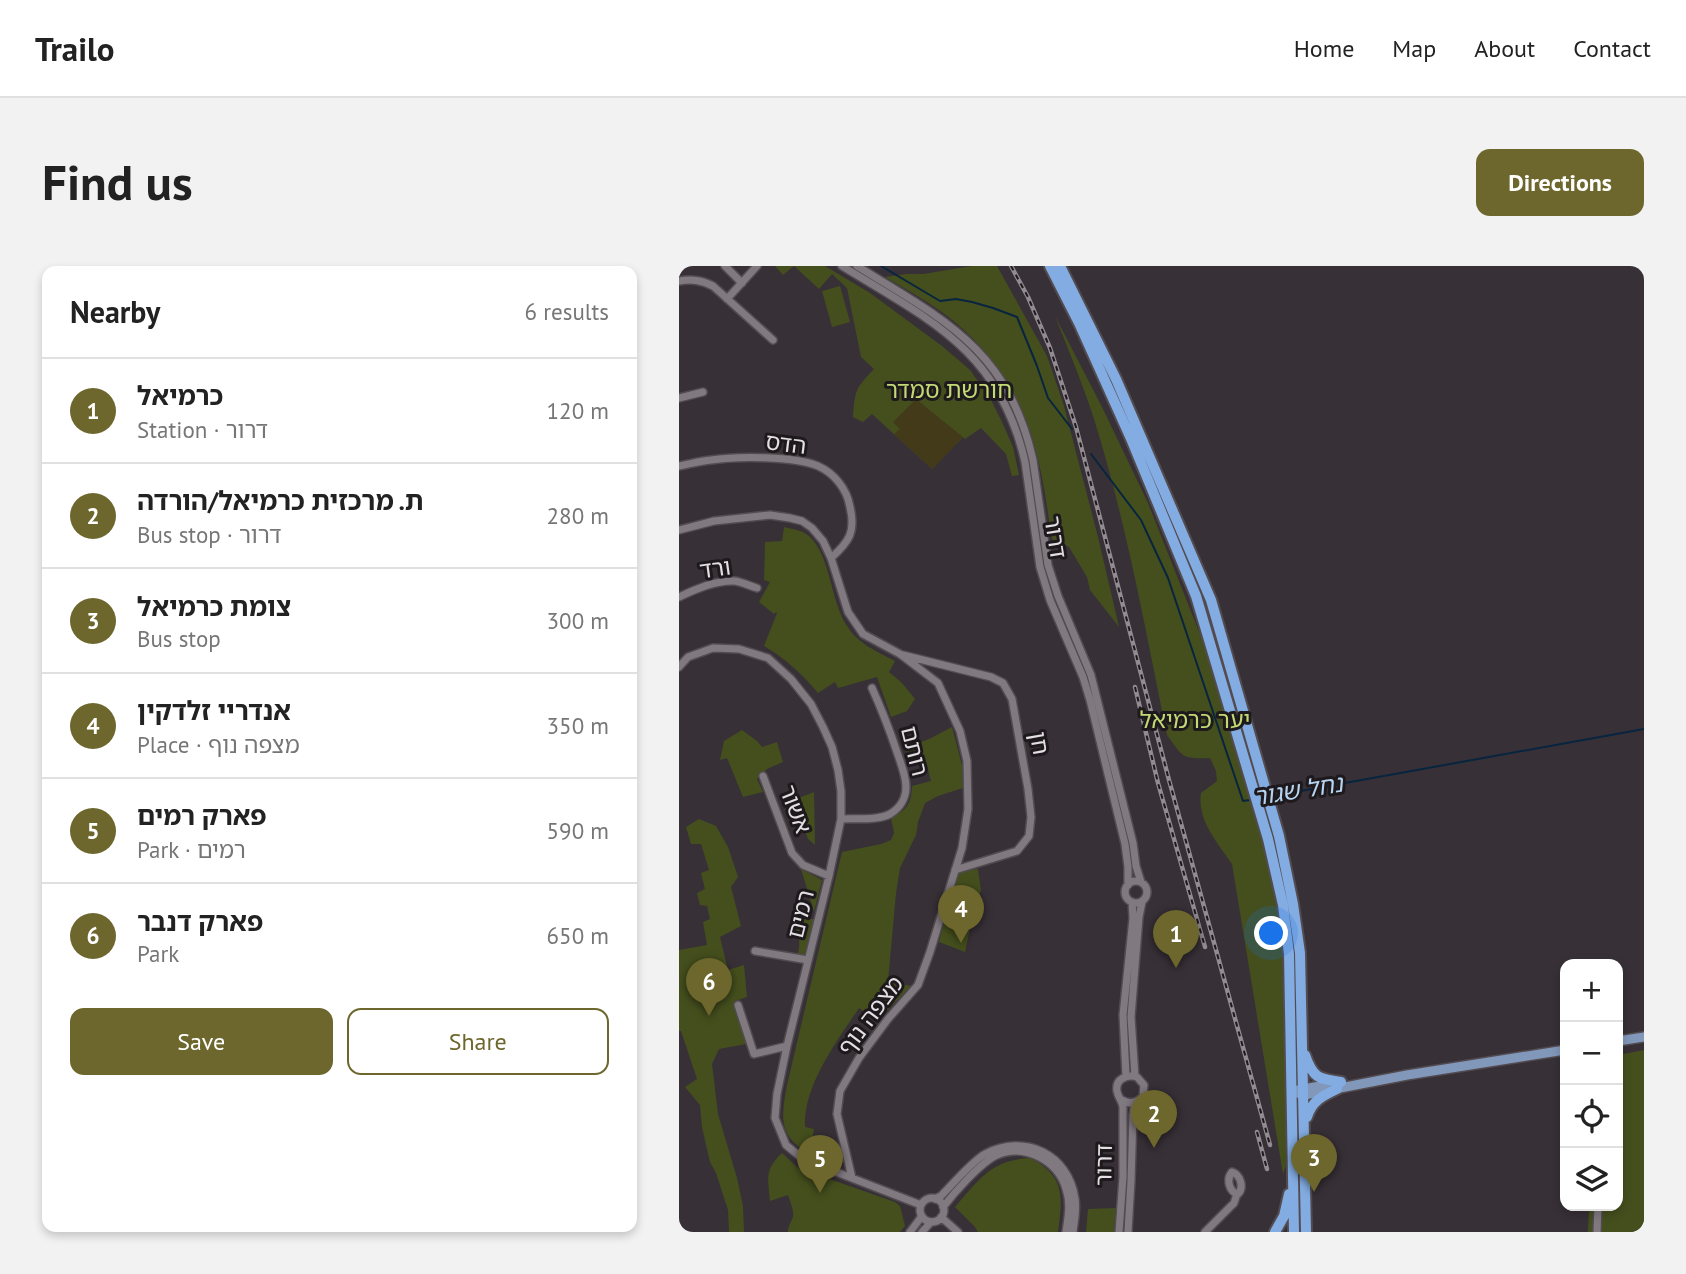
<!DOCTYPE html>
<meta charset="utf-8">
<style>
:root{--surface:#fff;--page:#f2f2f2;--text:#222;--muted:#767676;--line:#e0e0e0;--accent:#6d672d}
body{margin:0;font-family:"PT Sans","Noto Sans Hebrew",sans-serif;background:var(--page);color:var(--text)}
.controls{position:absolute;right:21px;bottom:21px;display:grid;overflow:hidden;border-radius:14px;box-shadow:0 4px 10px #0003}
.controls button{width:63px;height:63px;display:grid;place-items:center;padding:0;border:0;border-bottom:2px solid var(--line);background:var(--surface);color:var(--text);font:35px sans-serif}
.you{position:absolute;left:593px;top:668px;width:24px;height:24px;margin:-18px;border:5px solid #fff;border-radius:50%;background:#1a73e8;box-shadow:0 0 0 10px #1a73e833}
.badge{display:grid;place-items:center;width:46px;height:46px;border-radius:50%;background:var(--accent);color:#fff;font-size:23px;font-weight:700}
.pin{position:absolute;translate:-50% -58px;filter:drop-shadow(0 2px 4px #0008)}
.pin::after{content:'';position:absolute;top:37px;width:24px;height:21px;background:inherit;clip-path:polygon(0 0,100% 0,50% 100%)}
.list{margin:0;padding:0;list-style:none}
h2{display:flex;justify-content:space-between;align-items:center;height:91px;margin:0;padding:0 28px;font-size:30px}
h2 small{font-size:23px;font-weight:400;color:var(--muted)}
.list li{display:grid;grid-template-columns:46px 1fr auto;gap:21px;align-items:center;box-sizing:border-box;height:105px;padding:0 28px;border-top:2px solid var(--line)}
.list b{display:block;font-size:26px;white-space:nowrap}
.list p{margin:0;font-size:23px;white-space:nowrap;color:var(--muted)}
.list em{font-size:23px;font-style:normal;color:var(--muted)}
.actions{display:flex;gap:14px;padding:21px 28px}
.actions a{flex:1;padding:16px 0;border:2px solid var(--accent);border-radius:14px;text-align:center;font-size:24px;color:var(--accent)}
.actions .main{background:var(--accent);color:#fff}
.icon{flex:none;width:38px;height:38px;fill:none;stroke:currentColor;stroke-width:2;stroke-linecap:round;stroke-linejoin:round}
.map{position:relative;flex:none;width:965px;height:966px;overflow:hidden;border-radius:14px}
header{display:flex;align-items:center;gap:42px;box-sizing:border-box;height:98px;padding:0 35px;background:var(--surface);border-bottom:2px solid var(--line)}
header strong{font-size:33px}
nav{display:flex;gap:38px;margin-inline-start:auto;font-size:24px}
.intro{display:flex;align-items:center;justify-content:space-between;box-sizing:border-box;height:168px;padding:0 42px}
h1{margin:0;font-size:49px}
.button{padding:18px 32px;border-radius:14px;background:var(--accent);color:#fff;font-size:24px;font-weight:700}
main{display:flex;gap:42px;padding:0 42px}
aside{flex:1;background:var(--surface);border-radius:14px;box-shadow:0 4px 10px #0003}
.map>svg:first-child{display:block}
</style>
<header>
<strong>Trailo</strong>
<nav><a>Home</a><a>Map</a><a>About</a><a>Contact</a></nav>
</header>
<div class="intro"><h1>Find us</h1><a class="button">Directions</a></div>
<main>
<aside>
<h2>Nearby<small>6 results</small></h2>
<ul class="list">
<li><span class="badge">1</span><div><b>כרמיאל</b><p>Station · דרור</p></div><em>120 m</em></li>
<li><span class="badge">2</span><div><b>ת. מרכזית כרמיאל/הורדה</b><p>Bus stop · דרור</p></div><em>280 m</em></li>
<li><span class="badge">3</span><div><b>צומת כרמיאל</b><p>Bus stop</p></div><em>300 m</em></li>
<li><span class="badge">4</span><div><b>אנדריי זלדקין</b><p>Place · מצפה נוף</p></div><em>350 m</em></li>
<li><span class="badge">5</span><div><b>פארק רמים</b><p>Park · רמים</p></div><em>590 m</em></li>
<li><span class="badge">6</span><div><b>פארק דנבר</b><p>Park</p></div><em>650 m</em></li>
</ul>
<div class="actions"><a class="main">Save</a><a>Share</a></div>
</aside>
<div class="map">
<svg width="965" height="966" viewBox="0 0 965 966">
<rect width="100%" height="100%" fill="#373037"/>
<path fill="#454f1d" d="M96,0h50l45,27 72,53 28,24 21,30 11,22 11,25 6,28 -7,1 -6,-22 -25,-26 -16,11 -2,-2 -31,32 -60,-55 -9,8 -10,-5c2,-27 2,-28 21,-48l-13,-12 -14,-69 -15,-14 -13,15 -25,-23 -11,9z
M293,0h25l50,90 17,50 34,131 21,90 -29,-37 -3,-13 -18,-30 -17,-8c-5,-32 -9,-64 -18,-95 -11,-42 -37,-84 -69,-113 -23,-22 -53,-38 -80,-54l21,-3h17z
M161,20l10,36 -18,5 -10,-36z
M376,50l47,91 46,96 63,159 61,212 10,66 5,223 -4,11 -51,-310c-14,-21 -35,-43 -31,-71l16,-12 -1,-10 -6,-13c-29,1 -27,-1 -43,-23 -22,-107 -41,-215 -74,-319 -11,-34 -25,-67 -38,-100z
M105,261c8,2 18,3 25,9 22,20 21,64 38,90 11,18 31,26 48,35l-6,11 13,11 13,16 -8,12 -16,6 -14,-40 -39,11 -3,-6 -17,11c-16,-19 -33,-35 -54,-47l13,-33 -1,-1 -2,2 -15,-12 11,-20 -6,-2 1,-38 17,-1z
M273,461l10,38 1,23 -25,8 -13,7 -7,19 -2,13 -16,33 -4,25 -8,88 23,5 -34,35 -18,-13c-22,33 -56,78 -54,119l9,2 -4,25c-32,-18 -29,-36 -23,-69l55,-233 39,-8 10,-4 3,-7 -3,-15c17,-9 20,-14 21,-32l19,-5 -6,-23 -15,4 -5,-14 24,-9z
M63,464l15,11 5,6 15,-5 6,20 -16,7 -10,10 6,13 -20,5 -16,-39 -7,2 4,-19z
M135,526l1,53 -7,-6 -14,-39z
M20,553l17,7 12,21 10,30 -7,10 10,39 -21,11 8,33 16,-5 3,32 -12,4 11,43 -27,5 -7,15 6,50 19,64 6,28 1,26h-15l-1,-22 -12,-37 -6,-11 -4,-17 -4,-18 -2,-22 -15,-18 12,-8 -16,-48h-2v-81l28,-5 -4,-23 7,-3 -3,-13 -7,-1 -3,-12 8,-4 -4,-16 8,-3 -8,-26h-10l-5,-17z
M122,603l21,11 -8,32z
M299,603l3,21 -8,24 -8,38 -26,-10 18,-70z
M115,653h21l-9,36 -10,2c7,-12 1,-26 -2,-38z
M965,784v182h-56l1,-26h29v-151z
M103,887l16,15 97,34 5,4 5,20 -5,6h-112c0,-7 3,-9 5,-15 1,-8 -3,-15 -5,-22l-18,6c-2,-23 -6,-31 12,-48z
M351,892c35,18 33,38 28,74h-80l-3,-5 -20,-20c24,-27 36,-47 75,-49z
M437,942l-2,24h-28l2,-23z"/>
<path fill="#433a1a" d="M237,133l47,38 -31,32 -38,-35 6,-5 -7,-7z"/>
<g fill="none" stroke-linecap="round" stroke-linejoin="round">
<path stroke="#08253f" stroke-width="2" d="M202,0l59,35 16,-2 16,3 21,6 24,9 20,49 11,32 24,31
M412,188l50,66 27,58 75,223 7,-1
M594,530l371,-67"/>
<defs>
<path id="minor" d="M46,0l17,17
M163,0c88,54 158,85 183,196l15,105 10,33 33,77 7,23 35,144 3,23v18
M178,0c88,54 151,84 176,194l15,105 10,31 33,79 42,168 3,23 5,16
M0,15c13,-2 22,-1 34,5l60,54
M48,33l30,-33
M0,132l24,-6
M0,200c11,-2 21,-5 32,-6 26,-4 83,-4 107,6 16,7 29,23 32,41 6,25 -1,35 -19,51
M0,264l35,-9 56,-6 20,3 12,3 10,7 11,13 8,17 17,54 15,22 37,20 38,29 22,48 7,30 1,48 -6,39 -32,104 -12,33 -30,34 -29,39 -19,33 -3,23 15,64
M0,331c17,-8 37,-17 56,-16 7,1 15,5 22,7
M224,389l88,22 12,6 9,16 16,90 3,28 -2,19 -12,15 -62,19
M0,401l9,-10 25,-9 26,1 29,9 23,21 20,25 12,23 9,20 6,23 3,21v28l-12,57 -42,170 -10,48 -2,24 11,27 17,14 118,46
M84,510l29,77 11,12 26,11
M162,553c16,-1 35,2 49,-5 10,-6 16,-16 16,-27 0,-11 -5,-23 -8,-32 -8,-24 -16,-45 -26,-67
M446 626a11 11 0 1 1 22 0a11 11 0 1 1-22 0Z
M76,685l53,9
M59,739l16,49 33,-8
M447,810l-3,-61 10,-97 -1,-16
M456,810l-4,-59 8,-100 3,-15
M553,906c9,3 12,16 6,22 -9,-2 -12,-15 -6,-22z
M241 944a12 12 0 1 1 24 0a12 12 0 1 1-24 0Z
M256,933l6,-3c12,-12 30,-34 44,-42 39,-21 84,0 90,45 2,11 -1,23 -2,33
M264,941c11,-14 38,-45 54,-52 28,-12 61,6 69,34 5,14 2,28 0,43
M262,951l17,15
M231,966l12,-16
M243,966l9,-10
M440,966l4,-55v-70c-1,-6 -5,-10 -6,-16 -2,-12 10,-17 20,-14l7,8 -1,11c-6,7 -13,9 -21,4
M449,966l3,-51 2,-66 2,-13
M526,966l29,-29 3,-9
M918,966l1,-26"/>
<path id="major" d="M939,775l26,-4
M619,824l38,-7
M618,827l7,2 103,-20 158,-25"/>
<path id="highway" d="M371,0l29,57 53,118 64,155 72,243 15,66 6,49 5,278
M381,0l56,113 95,221 68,236 14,68 7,49 6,279
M626,789c8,23 13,24 36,27
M628,851c5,-16 15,-21 30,-28
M596,966l9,-16 5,-22"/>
</defs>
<use href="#minor" stroke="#524c51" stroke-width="10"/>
<use href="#major" stroke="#524c51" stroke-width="12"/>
<use href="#highway" stroke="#524c51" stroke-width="14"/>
<use href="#minor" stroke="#817980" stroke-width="7"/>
<use href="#major" stroke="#8298bb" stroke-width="9"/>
<use href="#highway" stroke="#83ace2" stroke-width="10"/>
<defs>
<path id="rail" d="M332,0l17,31 22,51 26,79 93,353 101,365
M456,421l23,96 47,164
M578,866l10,37"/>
</defs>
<use href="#rail" stroke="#928c92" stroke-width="4.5"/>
<use href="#rail" stroke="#1d191c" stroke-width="2" stroke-dasharray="5" stroke-linecap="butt"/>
</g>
<g text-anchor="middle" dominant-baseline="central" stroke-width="6" stroke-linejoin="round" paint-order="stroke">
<g font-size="23" fill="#c3d974" stroke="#1d191c">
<text x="270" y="123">חורשת סמדר</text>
<text x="516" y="453">יער כרמיאל</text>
</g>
<g font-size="23" fill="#e3dfe3" stroke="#1d191c">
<text transform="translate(107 177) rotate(7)">הדס</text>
<text transform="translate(377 271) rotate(81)">דרור</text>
<text transform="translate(36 302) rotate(-8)">ורד</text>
<text transform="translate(361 477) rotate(80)">חן</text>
<text transform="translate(236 485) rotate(76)">רותם</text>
<text transform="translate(117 543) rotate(69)">אשור</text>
<text transform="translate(121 648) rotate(-76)">רמים</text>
<text transform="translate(191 749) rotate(-53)">מצפה נוף</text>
<text transform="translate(424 899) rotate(-89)">דרור</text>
</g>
<g font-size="24" font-style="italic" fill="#b6d3f0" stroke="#1d191c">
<text transform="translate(619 524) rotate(-9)">נחל שגור</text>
</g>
</g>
</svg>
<div class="controls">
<button>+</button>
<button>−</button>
<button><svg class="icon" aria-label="locate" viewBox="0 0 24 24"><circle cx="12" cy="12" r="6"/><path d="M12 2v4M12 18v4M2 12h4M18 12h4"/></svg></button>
<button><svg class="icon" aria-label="layers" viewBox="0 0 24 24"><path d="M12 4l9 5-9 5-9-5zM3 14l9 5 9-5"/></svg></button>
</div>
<div class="you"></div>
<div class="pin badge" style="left:497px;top:702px">1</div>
<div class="pin badge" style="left:475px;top:882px">2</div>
<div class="pin badge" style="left:635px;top:926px">3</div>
<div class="pin badge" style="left:282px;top:677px">4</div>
<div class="pin badge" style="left:141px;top:927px">5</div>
<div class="pin badge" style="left:30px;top:750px">6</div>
</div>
</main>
